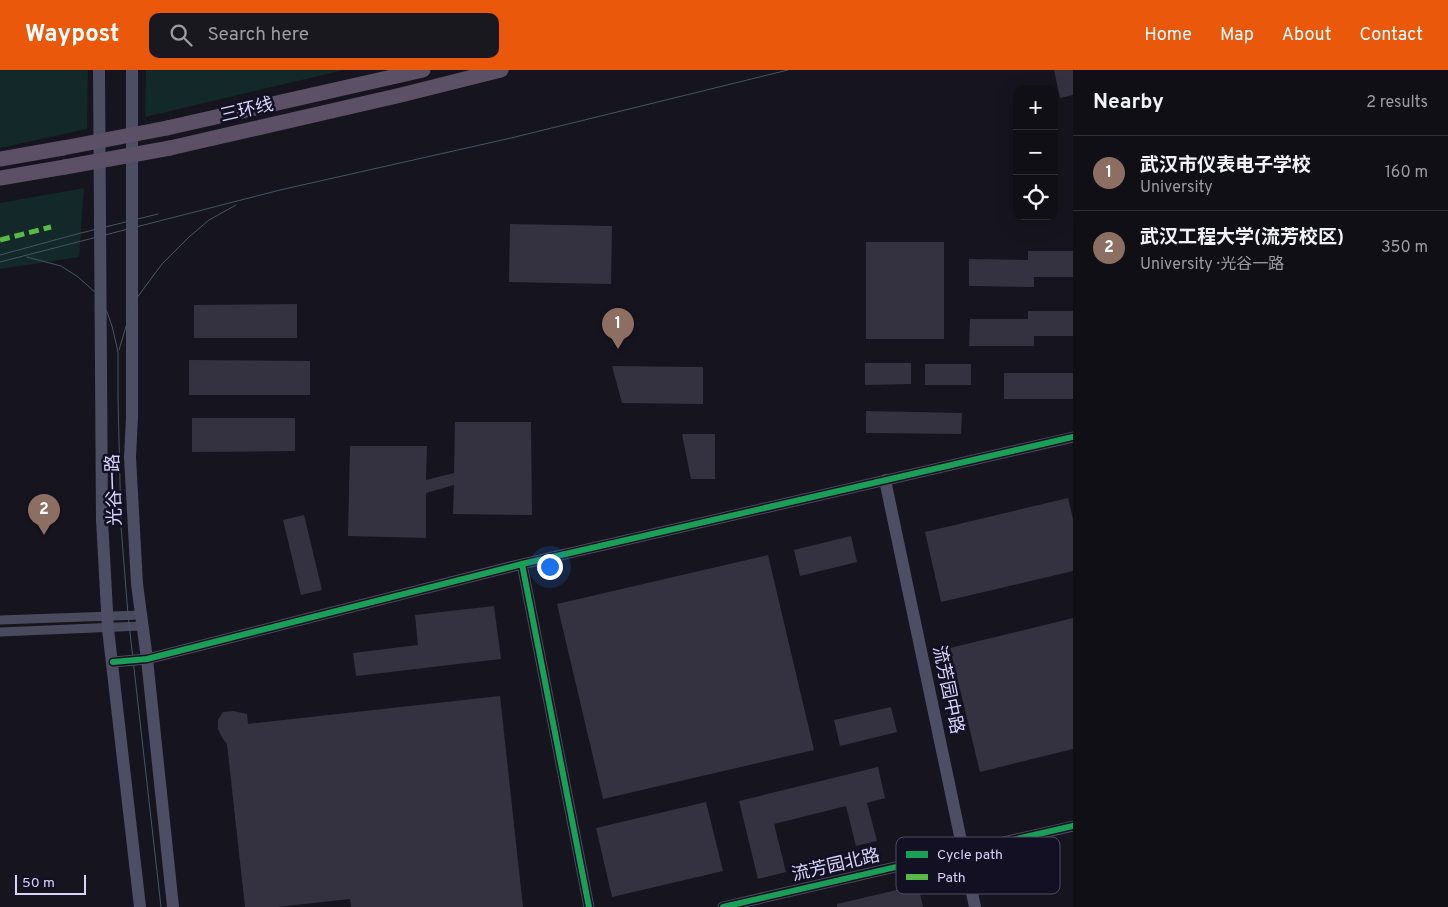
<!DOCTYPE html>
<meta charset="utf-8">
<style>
:root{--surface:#100f16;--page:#19181f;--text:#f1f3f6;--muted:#9c9ca1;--line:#302f35;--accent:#ea580c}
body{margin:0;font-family:Overpass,"Noto Sans SC",sans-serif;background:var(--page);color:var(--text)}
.controls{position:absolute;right:15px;top:15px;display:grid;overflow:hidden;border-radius:10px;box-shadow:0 5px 20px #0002}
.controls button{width:45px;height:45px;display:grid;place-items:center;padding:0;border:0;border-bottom:1px solid var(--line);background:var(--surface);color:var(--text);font:25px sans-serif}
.scale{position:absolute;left:15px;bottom:12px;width:71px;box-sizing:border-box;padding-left:5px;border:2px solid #d8d4fb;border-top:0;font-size:14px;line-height:18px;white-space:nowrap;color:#d8d4fb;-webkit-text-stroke:4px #121022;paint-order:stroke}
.you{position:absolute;left:549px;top:496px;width:18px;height:18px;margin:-12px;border:4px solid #fff;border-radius:50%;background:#1a73e8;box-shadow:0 0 0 8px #1a73e833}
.badge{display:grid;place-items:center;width:32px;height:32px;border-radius:50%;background:var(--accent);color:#fff;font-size:16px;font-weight:700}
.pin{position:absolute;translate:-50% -41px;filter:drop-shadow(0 1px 2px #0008)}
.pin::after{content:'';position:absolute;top:26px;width:18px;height:15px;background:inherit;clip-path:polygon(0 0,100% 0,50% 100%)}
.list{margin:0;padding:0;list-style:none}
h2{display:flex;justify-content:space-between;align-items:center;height:65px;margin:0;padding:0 20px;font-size:21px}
h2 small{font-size:16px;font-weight:400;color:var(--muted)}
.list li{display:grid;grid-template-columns:32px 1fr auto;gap:15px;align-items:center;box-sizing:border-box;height:75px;padding:0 20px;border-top:1px solid var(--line)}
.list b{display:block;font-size:19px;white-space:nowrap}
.list p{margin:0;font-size:16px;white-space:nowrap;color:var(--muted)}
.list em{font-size:16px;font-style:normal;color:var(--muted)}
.icon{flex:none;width:28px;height:28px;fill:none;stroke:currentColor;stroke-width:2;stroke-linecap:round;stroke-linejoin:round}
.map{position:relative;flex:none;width:1073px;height:837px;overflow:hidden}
header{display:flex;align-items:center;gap:30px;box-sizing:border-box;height:70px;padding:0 25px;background:var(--accent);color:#fff}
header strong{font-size:24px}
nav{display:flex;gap:28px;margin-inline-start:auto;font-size:18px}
.search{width:350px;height:45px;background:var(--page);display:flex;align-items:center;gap:12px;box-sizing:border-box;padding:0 18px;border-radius:10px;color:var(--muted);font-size:19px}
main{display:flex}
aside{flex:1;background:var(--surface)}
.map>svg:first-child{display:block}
</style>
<header>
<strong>Waypost</strong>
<div class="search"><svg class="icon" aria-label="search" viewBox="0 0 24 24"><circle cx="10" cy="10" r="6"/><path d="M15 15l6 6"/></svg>Search here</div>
<nav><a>Home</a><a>Map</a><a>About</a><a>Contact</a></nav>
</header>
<main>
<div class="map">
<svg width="1073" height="837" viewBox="0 0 1073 837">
<rect width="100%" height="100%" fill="#16141e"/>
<path fill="#132828" d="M0,0h88l-1,59 -87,19z
M146,0h198l-199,47z
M84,118l-5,69 -79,12v-66z"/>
<path fill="#343240" d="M1054,0h19v25l-13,3z
M510,154l102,2 -1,58 -102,-2z
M866,172h78v97h-78z
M1028,181h45v26h-39v10l-65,-1v-27l59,1z
M297,234v34h-103v-33z
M1028,241h45v25h-39v10h-65l1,-27h58z
M189,290l121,1v34h-121z
M865,293h46v21l-46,1z
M925,294h46v21h-46z
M612,296l91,1v37l-81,-1z
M1004,303h69v26h-69z
M866,341l96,2 -1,21 -95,-1z
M192,348h103v33l-103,1z
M455,352h76l1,93 -79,-1 1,-29 -28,8v45l-78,-2 2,-90h77l-1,34 28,-7z
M682,364h33v45h-24z
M1068,428l5,21v52l-132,31 -16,-70z
M304,445l18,75 -21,5 -18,-75z
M851,466l6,26 -57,14 -6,-26z
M768,485l46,195 -211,49 -46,-195z
M494,536l7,53 -145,17 -3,-23 65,-8 -3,-30z
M1073,548v131l-93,23 -30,-124z
M500,626l23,211h-172l-1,-8 -73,8h-32l-18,-163 -4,-5 -5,-10v-9l5,-8 10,-1 14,3 1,10z
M891,637l6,25 -57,14 -6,-26z
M878,697l7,31 -18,5 10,38 -21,5 -10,-40 -72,18 12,48 -28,7 -19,-78z
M706,732l17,69 -111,26 -16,-69z
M918,815l5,22h-86v-3z"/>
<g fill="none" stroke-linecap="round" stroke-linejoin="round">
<path stroke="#4a4a5e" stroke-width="9" d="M0,550l140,-5
M0,562l142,-6"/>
<path stroke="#4a4a5e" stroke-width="11" d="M522,494l67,343
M113,592l34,-3 375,-95 551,-127
M723,837l350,-81"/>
<path stroke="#4d4d64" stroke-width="12" d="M99,0l3,450 6,109 32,278
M132,0v347l-2,40 7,127 10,75 26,248
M885,410l90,427"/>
<path stroke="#5c5066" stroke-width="15" d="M167,58l256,-58
M170,78l231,-53 100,-25
M0,89l63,-11
M0,108l65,-11"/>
<path stroke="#445765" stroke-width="1" d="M0,185l77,-21 81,-20
M27,187l34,9 17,11 18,16 11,19 5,14 6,26v45l3,129 7,89 33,292
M0,192l280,-72 231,-52 277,-68
M119,280l14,-47 29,-39 27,-27 20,-17 27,-15"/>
<path stroke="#5c5066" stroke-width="15" d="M63,78l104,-20
M65,97l105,-19"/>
<path stroke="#58b947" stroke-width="5" stroke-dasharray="10 5" stroke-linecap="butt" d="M0,170l51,-13"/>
<defs>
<path id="cycleway" d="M522,494l67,343
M113,592l34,-3 375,-95 551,-127
M723,837l350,-81"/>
</defs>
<use href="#cycleway" stroke="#121022" stroke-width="9"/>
<use href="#cycleway" stroke="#1a9f57" stroke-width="6"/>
</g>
<g text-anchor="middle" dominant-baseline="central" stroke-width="5" stroke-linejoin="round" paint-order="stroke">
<g font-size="18" fill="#d8d4fb" stroke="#121022">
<text transform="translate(247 41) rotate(-13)">三环线</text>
<text transform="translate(115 420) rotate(-92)">光谷一路</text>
<text transform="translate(947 620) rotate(78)">流芳园中路</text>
<text transform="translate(836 796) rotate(-13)">流芳园北路</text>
</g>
</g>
<rect x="896" y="767" width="164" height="57" rx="8" fill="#121022" stroke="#4d4b63" stroke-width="1"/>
<rect x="906" y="781" width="22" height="7" fill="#1a9f57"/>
<rect x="906" y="804" width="22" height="6" fill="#58b947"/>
<g font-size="14" fill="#d8d4fb">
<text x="937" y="789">Cycle path</text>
<text x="937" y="812">Path</text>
</g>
</svg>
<div class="controls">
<button>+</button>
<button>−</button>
<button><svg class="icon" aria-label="locate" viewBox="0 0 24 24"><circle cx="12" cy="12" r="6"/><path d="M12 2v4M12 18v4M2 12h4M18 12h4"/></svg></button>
</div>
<div class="scale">50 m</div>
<div class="you"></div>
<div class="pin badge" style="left:618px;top:279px;background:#8d6e63">1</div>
<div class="pin badge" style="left:44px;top:465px;background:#8d6e63">2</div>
</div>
<aside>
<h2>Nearby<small>2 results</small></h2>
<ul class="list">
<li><span class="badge" style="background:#8d6e63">1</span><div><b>武汉市仪表电子学校</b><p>University</p></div><em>160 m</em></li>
<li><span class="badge" style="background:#8d6e63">2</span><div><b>武汉工程大学(流芳校区)</b><p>University · 光谷一路</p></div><em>350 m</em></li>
</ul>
</aside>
</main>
